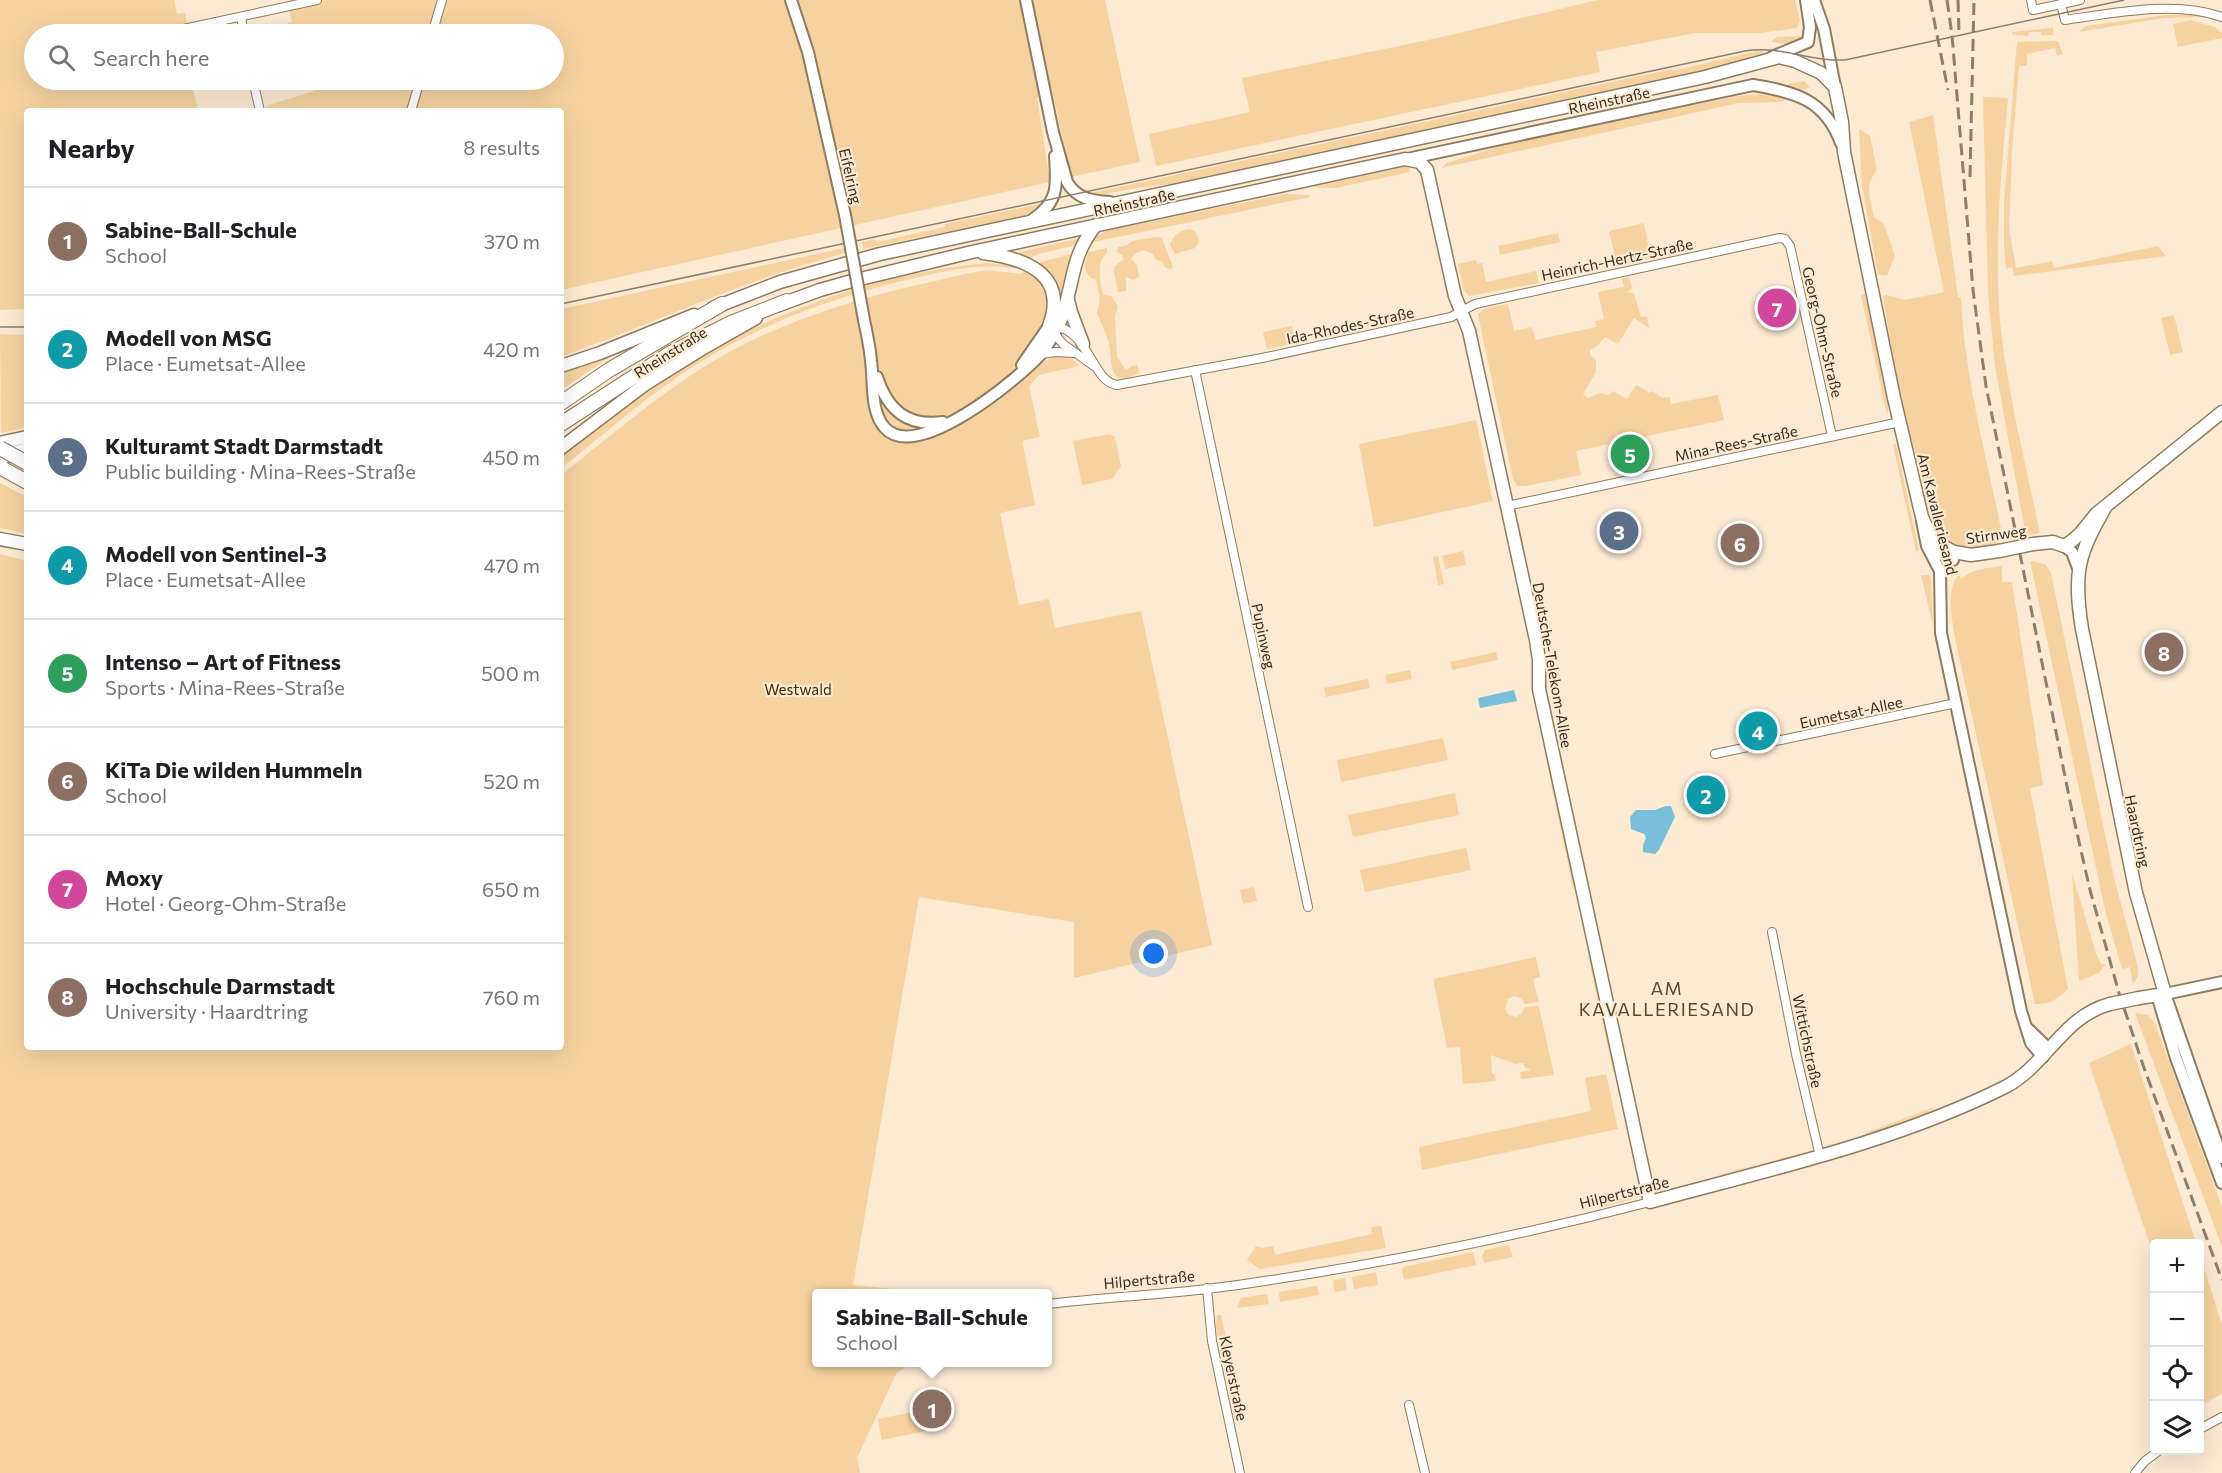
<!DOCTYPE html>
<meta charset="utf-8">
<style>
:root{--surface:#fff;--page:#f2f2f2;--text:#202124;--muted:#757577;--line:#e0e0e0;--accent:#111827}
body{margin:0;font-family:Commissioner,sans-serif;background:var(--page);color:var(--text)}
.controls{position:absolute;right:18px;bottom:18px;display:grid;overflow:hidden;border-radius:6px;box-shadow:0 6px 24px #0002}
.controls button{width:54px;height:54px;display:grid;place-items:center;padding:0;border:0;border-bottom:2px solid var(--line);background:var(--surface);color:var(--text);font:30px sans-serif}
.you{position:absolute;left:1154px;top:954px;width:21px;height:21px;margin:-15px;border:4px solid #fff;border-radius:50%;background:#1a73e8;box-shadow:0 0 0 9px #1a73e833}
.badge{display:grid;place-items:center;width:39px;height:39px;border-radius:50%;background:var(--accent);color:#fff;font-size:20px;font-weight:700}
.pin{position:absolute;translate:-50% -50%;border:3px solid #fff;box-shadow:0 2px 6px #0006}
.popup{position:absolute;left:812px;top:1289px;width:240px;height:78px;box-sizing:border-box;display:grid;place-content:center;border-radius:6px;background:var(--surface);filter:drop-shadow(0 2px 4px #0005);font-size:20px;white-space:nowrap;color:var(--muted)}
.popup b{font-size:22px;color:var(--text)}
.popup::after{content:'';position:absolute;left:50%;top:100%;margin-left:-12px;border:12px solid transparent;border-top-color:var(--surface)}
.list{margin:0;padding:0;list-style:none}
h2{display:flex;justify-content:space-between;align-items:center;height:78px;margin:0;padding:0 24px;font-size:26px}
h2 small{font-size:20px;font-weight:400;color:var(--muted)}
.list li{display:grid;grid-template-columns:39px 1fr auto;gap:18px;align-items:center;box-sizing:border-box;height:108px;padding:0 24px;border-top:2px solid var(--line)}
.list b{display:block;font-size:22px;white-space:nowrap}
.list p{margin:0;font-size:20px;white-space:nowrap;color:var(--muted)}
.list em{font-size:20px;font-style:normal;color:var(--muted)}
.icon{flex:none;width:33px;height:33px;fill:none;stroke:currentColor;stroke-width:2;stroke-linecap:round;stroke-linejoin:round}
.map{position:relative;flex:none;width:2222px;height:1473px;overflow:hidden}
.search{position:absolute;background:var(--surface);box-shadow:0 6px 24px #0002;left:24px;top:24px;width:540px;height:66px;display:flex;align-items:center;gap:15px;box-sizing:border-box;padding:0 21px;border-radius:33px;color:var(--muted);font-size:22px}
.panel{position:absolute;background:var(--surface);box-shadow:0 6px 24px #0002;left:24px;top:108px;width:540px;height:942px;border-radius:6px}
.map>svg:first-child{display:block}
</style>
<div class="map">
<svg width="2222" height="1473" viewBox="0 0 2222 1473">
<rect width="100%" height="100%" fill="#fcead2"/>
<path fill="#f5d2a0" d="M0,0h174l3,14 8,-1 2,12 -11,2 4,7h-146v46h157l7,31h-171v198l-27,1z
M327,0h778l35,162 -69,15 -18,-83 -16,3 13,85 -489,108v-179h-294l-1,-5 48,-15 -4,-11h244v-46h-261l-5,-11 4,-1 -3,-14z
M1598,0h197l5,20 -3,8 -36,5h-66l-99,19 4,20 -444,94 -7,-32 101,-22 -8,-34 191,-39z
M2201,14l7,2v1l-44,1 -85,14 7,-6 79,-11z
M2190,20l25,7 7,6v5l-44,9 -5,-23z
M2053,28v7h-12v-3h-12l-1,4 -15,-1 -1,-3z
M1800,36l2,1c-9,11 -19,6 -31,5l6,-5z
M2058,41l5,13 -6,2 -2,-8 -28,6v12h-8l-7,86 -3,76 7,40 36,-7 2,7 104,-22 8,10 -152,20 -2,-9 -6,2 -2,-25v-42l13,-160z
M1757,51l10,1 -64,19 -522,112 -39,4 -48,9 -8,-2 586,-125v2z
M1804,81l6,6 -10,4 -12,-4 -1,-3z
M1760,94l33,4 -14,4 -40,1 -298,65 6,-5 54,-17 236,-50z
M1983,97l25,1c-7,77 -15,155 -7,233 8,68 25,135 39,202l-14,3 -31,-170 -7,-74z
M1933,115l25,182h3c3,78 25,156 40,232l-9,4 7,15h-25l-17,-3 -14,-10 -9,-16 -24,-85 -16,-71 -11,-67 4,-1 18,5 39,-8 -35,-170z
M1859,129l11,7 7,34c-13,16 -7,28 -3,47l10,7 11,32 -8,19h-9l-16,-89z
M1409,166l1,6 -74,16 -24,-1z
M1285,194l25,1v2l-221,46 7,-7 13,-6z
M1044,203l-6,6 -15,7 -160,33 -1,-7 12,-3 3,3 68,-15v-3z
M1644,223l6,32 22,-5v2l-3,2 -52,12 -8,-35z
M1190,229l6,3 3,10 -4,6 -20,6 -5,-9c4,-11 9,-14 20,-16z
M1558,233l2,9 -60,13 -2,-9z
M1157,237l5,1 11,29 -3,2 -5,-2 -2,-5 -7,-2 -3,-6 -9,-4 -8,3 -5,6 6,6 2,12 -6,3 -7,-3v14l-8,1 -4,-20 1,-6 9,-7 -2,-4 -6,-4 2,-4 9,-2 5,-4z
M1081,238l-5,7 -38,9 -9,5 -17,-5z
M844,248l1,5c-98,26 -189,69 -284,104v-48z
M1107,248v5c-12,9 -6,29 -4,42l8,1 7,10 -3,11 2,40 9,13 6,-4 5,-1 2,8c-32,17 -26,-10 -30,-29 -3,-11 -8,-21 -12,-31l3,-12 -4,-21c-14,-5 -12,-16 -7,-28z
M1073,254l-13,54 -8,-29 -15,-16z
M1476,260l1,4 5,-1 4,19 50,-11 3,12 -70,13 -6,-7 -5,-25z
M987,263l32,3 -5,2c-38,-5 -75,4 -112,13 -80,19 -158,50 -226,97 -40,27 -76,60 -115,90v-12c34,-27 68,-57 105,-80 95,-60 209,-103 321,-113z
M988,270l33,4 6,-4c40,32 9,72 -15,103l4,12c16,-12 42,-46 63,-19l-40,9 -10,11 11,51 -18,4 13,64 -35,8 19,92 30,-6 6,29 86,-17 71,334 -138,33v-56l-155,-25 -66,388 49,5 5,3 -91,1v68l95,1 -15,11 -39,84 3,15h-860v-919l27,7v486h534v-572c50,-39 101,-84 156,-116 63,-37 135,-59 205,-75 22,-5 44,-11 66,-14z
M1629,277l3,11 -5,5h7l7,24 6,-1 2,12 -15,-10 -16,26 -13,-7 -8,9 -7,4v5l6,5v12l-13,22 5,4 12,-5 9,2 4,-4 14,8 9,-14 14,8 2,-2 10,7 8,-1 1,7 47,-9 6,25 -148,31 5,24 -55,11h-9l-4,-7 -35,-164c5,-9 20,-9 30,-11l6,27 18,-4 4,13 60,-13 -1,-6 9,-2 -6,-27 26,-5 -2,-8z
M1865,294l24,109 -2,12 -26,-120z
M2174,315l9,37 -13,3 -9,-37z
M1292,326l4,17 -29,6 -4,-17z
M1473,326l3,1 33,160h-1z
M0,334l27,1v92l-26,6z
M611,356l-50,34v-17z
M1476,420l17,81 -119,26 -15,-83z
M1110,434l5,3 6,29 -9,13 -30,6 -9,-44z
M1896,444l23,107h-3l-23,-106z
M0,483l27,14v37l-27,-6z
M1516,522l3,1 22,109 -2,1z
M1463,551l3,14 -21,4 -3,-13z
M1438,556l6,28 -6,1 -5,-28z
M2030,561l15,3 6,9 63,305 24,89v9l-5,8 -3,-17 -8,2 -16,-55z
M2002,566v16h10l31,203 -13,3 38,201c-11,10 -18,16 -33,15l-80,-366c-3,-19 -9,-44 2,-62h3l1,3c10,-10 28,-11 41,-13z
M1921,575h8l2,4 2,47z
M1496,652l2,8 -46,10 -2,-8z
M1410,670l2,9 -25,5 -2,-9z
M1368,679l2,9 -44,9 -2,-9z
M1543,685h3l56,260 -1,4z
M1443,738l5,22 -107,22 -4,-22z
M1545,754l2,2 28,126 -2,6z
M1455,793l4,22 -106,22 -5,-22z
M1466,848l5,22 -106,22 -5,-22z
M2072,873l24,80 5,11h5l-7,9 -20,8z
M1254,887l3,14 -14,3 -3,-14z
M1588,955l3,1 25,115 -3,1z
M1602,955h2l25,117h-3z
M1536,957l4,20 -7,2 6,23 -14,2 -4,-6 -7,-2 -6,3 -3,10 4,6 7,2 6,-4 3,-6 14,-1 15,69 -33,4 -1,-7 11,-2 -7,-3v-4l-9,1 -24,-9 1,19h3l1,7 -33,3 -3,-37 -13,1 -14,-69z
M2135,1013l13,2 7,8 67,184v40z
M2131,1044l65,199 -42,1v13l-65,-194z
M1606,1074l12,55 -196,41 -3,-23 172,-36 -6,-33z
M1935,1107c-7,10 -54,23 -68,28l-2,-2z
M1802,1153l-5,4 -74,20 -1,-3z
M1632,1196l1,3 -33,9 -1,-4z
M1381,1226l5,22 -126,21 -13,-9 9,-14 7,2 10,-2 2,9 97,-21 -1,-7z
M1509,1245l4,12 -29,6 -2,-7 3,-6z
M1473,1252l3,13 -72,15 -2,-11 1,-2z
M2200,1255l22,70v69l-17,9 -5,-16z
M1376,1272l2,13 -24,4 -2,-12z
M1345,1278l2,12 -12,2 -2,-10 1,-2z
M1317,1286l2,9 -39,7 -1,-10z
M1267,1294l2,10 -32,4 4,-10z
M1217,1315h4l22,101h-7l-2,-5 -18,-84z
M922,1410l4,21 -44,9 -4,-21z"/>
<path fill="#7abfda" d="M1514,690l3,11 -37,7 -2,-10z
M1666,806h5l4,11 -16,33 -4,4 -12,-2v-7l3,-7 -2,-4 -13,-5 -1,-12 6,-7h19z"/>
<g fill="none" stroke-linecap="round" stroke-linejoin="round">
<defs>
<path id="street" d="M2031,0l2,10 47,-10
M2061,4l4,16c48,-7 111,-20 157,-3
M241,17l3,17
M165,33l152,-33
M432,34l10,-34
M253,80l7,31
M411,111l9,-31
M1054,326c36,5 38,56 63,59l145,-27 189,-41 24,-13 305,-66 5,1 5,7 42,190
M1053,332l10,12 31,22
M1041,354l15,-2 19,1
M1195,370l113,537
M1507,506l393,-84
M1715,754l241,-51
M1772,932l24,122 24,102
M1207,1288l5,53 28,132
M1048,1304c63,-7 127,-10 190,-19 138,-20 277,-48 412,-83
M1409,1405l16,68
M2200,1429l22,-12
M2135,1473l10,-12 15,-11"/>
<path id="secondary" d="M791,0l17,52 37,163
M1026,0l27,132 14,50c10,17 25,19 43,20
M1814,0l10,29 11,58
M1772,57l36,-15 2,-15 -4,-27
M1407,159l346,-74c43,7 72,15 88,58
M1032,220c27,-18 25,-34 23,-64
M864,320c3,14 6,28 7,41 3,21 -1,51 14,67 32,35 133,-49 156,-74 7,-8 12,-18 17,-28
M1022,365l27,-39
M877,377c11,33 30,50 66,45
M1922,521l5,25 13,25 1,62 80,378 10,32 12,14
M1930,544l8,9 15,7
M2064,546l8,6 6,16
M2222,982l-57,12 57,164
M2157,995l19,63 46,125
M2027,1028l22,21"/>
<path id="primary" d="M983,253c40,5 86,20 66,73
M1068,300l3,12 12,32
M779,305l41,-15 32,-9 120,-29 433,-93 15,3 7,8 28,126 14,35 67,309 3,20v29l111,513c118,-32 245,-60 355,-115 41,-21 58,-71 105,-83
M713,308l67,-26 100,-28 825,-177 74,-20 16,4 26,12 14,14 7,35 2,30 50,246 28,119 5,11 10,15 17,9 17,3 28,-4
M1058,326c17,-37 10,-67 38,-101
M561,366l39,-13 94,-38
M0,443l27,-6
M561,448l83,-63 61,-38 51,-29
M2106,506c-28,49 -33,66 -24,123l54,264 29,101 -26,4
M0,539l27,5
M2033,544l20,-2 11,4c15,-8 22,-20 32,-32l126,-102"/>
<path id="highway" d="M561,403l48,-33 113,-66
M561,424l108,-70 62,-31 56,-22
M0,457l27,-7
M0,467l27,15"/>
</defs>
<use href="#street" stroke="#8f7b5f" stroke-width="10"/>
<use href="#secondary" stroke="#8f7b5f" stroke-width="14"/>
<use href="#primary" stroke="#8f7b5f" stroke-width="15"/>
<use href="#highway" stroke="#8f7b5f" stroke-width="16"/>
<use href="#street" stroke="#fff" stroke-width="8"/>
<use href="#secondary" stroke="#fff" stroke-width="10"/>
<use href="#primary" stroke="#fff" stroke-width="12"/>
<use href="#highway" stroke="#fff" stroke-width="14"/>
<path stroke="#8c7f6e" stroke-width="1.5" d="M561,304l1184,-253c35,-6 65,11 100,9l279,-60
M0,327h27"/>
<path stroke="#8c7f6e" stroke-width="3" stroke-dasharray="12 6" stroke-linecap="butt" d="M1930,0l18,90
M1947,0l5,35 21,255 13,96 86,425 18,79 29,103 24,72 79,215
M1958,0l1,33
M1970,177l4,-177"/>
<defs>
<path id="secondary-bridge" d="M845,215l19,105"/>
<path id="primary-bridge" d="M1999,551l34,-7
M2110,1004l29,-6"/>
<path id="highway-bridge" d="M0,448l27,15"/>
</defs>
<use href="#secondary-bridge" stroke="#8f7b5f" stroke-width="14" stroke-linecap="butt"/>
<use href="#primary-bridge" stroke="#8f7b5f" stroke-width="15" stroke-linecap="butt"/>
<use href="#highway-bridge" stroke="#8f7b5f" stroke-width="16" stroke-linecap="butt"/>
<use href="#secondary-bridge" stroke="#fff" stroke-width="10"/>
<use href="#primary-bridge" stroke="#fff" stroke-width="12"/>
<use href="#highway-bridge" stroke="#fff" stroke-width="14"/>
</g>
<g text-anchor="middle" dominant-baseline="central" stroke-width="4.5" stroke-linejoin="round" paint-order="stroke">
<g font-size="15" fill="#352c21" stroke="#fcead2">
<text transform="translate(1609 100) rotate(-12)">Rheinstraße</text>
<text transform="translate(851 176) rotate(77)">Eifelring</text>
<text transform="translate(1134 202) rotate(-12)">Rheinstraße</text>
<text transform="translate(1617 259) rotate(-12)">Heinrich-Hertz-Straße</text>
<text transform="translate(1350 325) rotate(-12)">Ida-Rhodes-Straße</text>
<text transform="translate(1823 332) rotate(77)">Georg-Ohm-Straße</text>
<text transform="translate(670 352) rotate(-32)">Rheinstraße</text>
<text transform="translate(1736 443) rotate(-12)">Mina-Rees-Straße</text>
<text transform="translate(1938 514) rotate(76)">Am Kavalleriesand</text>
<text transform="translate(1996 534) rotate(-8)">Stirnweg</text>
<text transform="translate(1264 636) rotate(78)">Pupinweg</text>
<text transform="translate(1553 665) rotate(80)">Deutsche-Telekom-Allee</text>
<text transform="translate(1851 712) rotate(-12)">Eumetsat-Allee</text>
<text transform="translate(2138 831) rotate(78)">Haardtring</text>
<text transform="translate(1808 1041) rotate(78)">Wittichstraße</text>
<text transform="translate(1624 1192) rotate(-14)">Hilpertstraße</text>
<text transform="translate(1149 1279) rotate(-5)">Hilpertstraße</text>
<text transform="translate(1234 1378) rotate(78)">Kleyerstraße</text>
</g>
<g font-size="15" fill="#402800" stroke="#fcead2">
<text x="798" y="689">Westwald</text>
</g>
<g font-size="18" letter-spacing="1.5" fill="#5a482d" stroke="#fcead2">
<text x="1667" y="988">AM<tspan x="1667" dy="21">KAVALLERIESAND</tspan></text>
</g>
</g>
</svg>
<div class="controls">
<button>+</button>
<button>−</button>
<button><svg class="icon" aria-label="locate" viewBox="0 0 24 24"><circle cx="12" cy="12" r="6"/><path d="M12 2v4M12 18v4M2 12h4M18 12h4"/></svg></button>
<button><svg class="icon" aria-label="layers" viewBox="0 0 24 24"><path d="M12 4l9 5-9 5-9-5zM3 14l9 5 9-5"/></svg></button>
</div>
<div class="you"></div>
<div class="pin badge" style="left:932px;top:1409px;background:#8d6e63">1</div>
<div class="popup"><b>Sabine-Ball-Schule</b>School</div>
<div class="pin badge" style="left:1706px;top:795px;background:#0f9aa8">2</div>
<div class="pin badge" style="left:1619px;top:531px;background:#5c6f8a">3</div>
<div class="pin badge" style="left:1758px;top:731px;background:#0f9aa8">4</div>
<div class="pin badge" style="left:1630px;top:454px;background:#2e9e5b">5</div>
<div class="pin badge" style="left:1740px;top:543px;background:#8d6e63">6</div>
<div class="pin badge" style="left:1777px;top:308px;background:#d1479c">7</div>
<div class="pin badge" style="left:2164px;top:652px;background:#8d6e63">8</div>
<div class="search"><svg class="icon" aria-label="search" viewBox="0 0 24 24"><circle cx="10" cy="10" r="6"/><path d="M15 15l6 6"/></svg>Search here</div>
<section class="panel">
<h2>Nearby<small>8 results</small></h2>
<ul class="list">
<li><span class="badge" style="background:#8d6e63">1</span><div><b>Sabine-Ball-Schule</b><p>School</p></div><em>370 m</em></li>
<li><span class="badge" style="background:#0f9aa8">2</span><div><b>Modell von MSG</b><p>Place · Eumetsat-Allee</p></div><em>420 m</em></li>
<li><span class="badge" style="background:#5c6f8a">3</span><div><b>Kulturamt Stadt Darmstadt</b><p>Public building · Mina-Rees-Straße</p></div><em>450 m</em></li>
<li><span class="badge" style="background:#0f9aa8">4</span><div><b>Modell von Sentinel-3</b><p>Place · Eumetsat-Allee</p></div><em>470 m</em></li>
<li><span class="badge" style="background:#2e9e5b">5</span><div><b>Intenso – Art of Fitness</b><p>Sports · Mina-Rees-Straße</p></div><em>500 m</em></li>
<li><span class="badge" style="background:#8d6e63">6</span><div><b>KiTa Die wilden Hummeln</b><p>School</p></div><em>520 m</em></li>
<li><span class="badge" style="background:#d1479c">7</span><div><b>Moxy</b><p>Hotel · Georg-Ohm-Straße</p></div><em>650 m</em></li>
<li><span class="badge" style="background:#8d6e63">8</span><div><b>Hochschule Darmstadt</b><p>University · Haardtring</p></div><em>760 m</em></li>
</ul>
</section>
</div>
